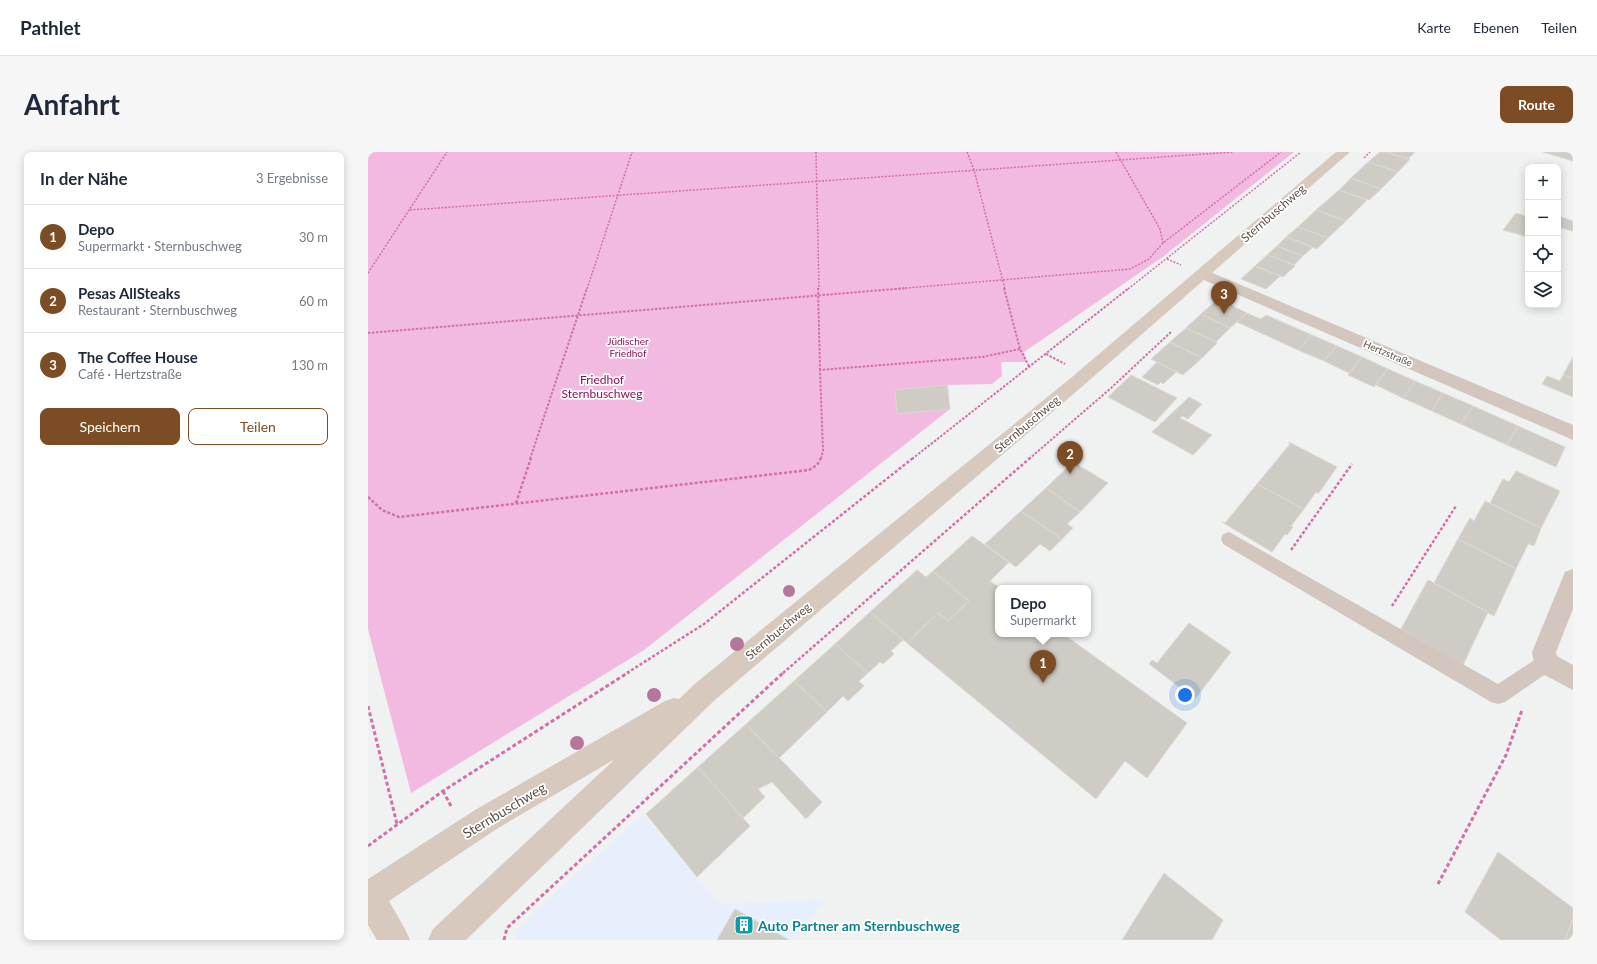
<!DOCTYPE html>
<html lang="de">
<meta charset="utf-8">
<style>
:root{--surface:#fff;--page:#f6f6f7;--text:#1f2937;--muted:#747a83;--line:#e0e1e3;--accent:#7c4d24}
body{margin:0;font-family:Lato,sans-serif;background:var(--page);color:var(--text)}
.controls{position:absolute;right:12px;top:12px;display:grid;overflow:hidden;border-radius:8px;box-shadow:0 2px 10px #0003}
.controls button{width:36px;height:36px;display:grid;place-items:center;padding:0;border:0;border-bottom:1px solid var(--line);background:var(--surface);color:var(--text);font:20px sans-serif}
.you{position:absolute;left:817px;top:543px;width:14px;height:14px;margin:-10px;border:3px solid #fff;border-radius:50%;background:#1a73e8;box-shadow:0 0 0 6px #1a73e833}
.badge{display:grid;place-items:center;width:26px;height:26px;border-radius:50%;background:var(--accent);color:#fff;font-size:13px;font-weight:700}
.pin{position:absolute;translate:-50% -33px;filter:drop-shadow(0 1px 2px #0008)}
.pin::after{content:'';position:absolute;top:21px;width:14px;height:12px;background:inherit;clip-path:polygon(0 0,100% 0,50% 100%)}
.popup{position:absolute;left:627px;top:433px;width:96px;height:52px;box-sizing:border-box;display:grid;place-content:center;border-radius:8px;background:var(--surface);filter:drop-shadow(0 1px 3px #0005);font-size:13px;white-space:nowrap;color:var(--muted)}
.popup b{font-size:15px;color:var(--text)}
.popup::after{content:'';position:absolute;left:50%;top:100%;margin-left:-8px;border:8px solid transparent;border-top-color:var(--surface)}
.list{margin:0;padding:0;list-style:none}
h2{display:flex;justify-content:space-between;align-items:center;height:52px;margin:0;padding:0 16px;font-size:17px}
h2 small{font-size:13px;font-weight:400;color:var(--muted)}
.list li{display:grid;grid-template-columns:26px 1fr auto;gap:12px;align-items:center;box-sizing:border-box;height:64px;padding:0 16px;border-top:1px solid var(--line)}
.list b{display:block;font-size:15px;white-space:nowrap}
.list p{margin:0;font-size:13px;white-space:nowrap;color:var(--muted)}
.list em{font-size:13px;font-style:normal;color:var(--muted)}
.actions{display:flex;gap:8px;padding:12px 16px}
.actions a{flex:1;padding:9px 0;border:1px solid var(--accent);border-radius:8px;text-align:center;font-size:14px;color:var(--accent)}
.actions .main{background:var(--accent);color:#fff}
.icon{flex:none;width:22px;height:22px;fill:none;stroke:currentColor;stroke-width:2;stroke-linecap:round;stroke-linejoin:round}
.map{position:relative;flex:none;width:1205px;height:788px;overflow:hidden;border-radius:8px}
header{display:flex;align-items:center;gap:24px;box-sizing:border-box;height:56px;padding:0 20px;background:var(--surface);border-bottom:1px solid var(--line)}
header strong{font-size:19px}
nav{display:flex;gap:22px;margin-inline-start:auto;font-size:14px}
.intro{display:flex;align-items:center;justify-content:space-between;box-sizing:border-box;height:96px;padding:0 24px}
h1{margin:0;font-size:28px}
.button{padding:10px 18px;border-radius:8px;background:var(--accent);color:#fff;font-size:14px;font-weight:700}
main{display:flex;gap:24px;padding:0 24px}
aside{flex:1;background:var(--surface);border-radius:8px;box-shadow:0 2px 10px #0003}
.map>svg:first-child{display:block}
</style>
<header>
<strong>Pathlet</strong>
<nav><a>Karte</a><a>Ebenen</a><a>Teilen</a></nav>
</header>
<div class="intro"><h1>Anfahrt</h1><a class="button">Route</a></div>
<main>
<aside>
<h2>In der Nähe<small>3 Ergebnisse</small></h2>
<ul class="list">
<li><span class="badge">1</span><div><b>Depo</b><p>Supermarkt · Sternbuschweg</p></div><em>30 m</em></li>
<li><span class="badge">2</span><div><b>Pesas AllSteaks</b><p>Restaurant · Sternbuschweg</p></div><em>60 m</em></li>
<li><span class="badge">3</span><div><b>The Coffee House</b><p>Café · Hertzstraße</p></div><em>130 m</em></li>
</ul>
<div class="actions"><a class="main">Speichern</a><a>Teilen</a></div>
</aside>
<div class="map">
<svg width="1205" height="788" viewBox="0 0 1205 788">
<rect width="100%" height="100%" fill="#eff2f1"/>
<path fill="#e7effd" d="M275,663l76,89 105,-4 -27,40h-283l2,-8 13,-16z"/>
<path fill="#f2bae1" d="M0,0h926l-130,104 -140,96 3,10h-26l1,14 -10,8 -44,1 2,24 -306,241 -233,143 -43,-164z"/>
<path fill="#cfcbc5" stroke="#dbd8d2" d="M1012,0h6l24,7 -12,13 -30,-10z
M1018,0h29l-7,7z
M1175,0h30v9z
M1000,10l30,10 -17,17 -30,-11z
M983,26l30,11 -12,11 -30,-10z
M971,38l28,10 -21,21 -30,-11z
M948,58l30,11 -18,17 -30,-11z
M1148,61l12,4v20l-25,-7z
M1190,64l15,5v10l-15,-4z
M930,75l30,11 -11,11 -31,-12z
M918,85l27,10 -10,9 -26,-10z
M909,94l26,10 -9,9 -27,-10z
M899,103l27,10 1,1 -12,11 -28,-11z
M887,114l25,10 -14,13 -25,-10z
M850,147l29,14 -17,15 -29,-14z
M878,161l15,6 5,-4 46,20 -14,15 -61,-28z
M833,162l29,14 -14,14 -30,-14z
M818,176l30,14 1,1 -15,15 -32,-16z
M944,183l25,11 -13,15 -26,-11z
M802,190l32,16 -19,17 -32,-16z
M969,194l25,11 -13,16 -25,-12z
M994,205l26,12 -14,18 -26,-12z
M1205,205v21l-10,-3z
M789,210l19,10 -13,12 -2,-2 -3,3 -16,-8z
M1020,217l27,12 -12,17 -27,-13z
M763,223l46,23 -22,24 -47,-25z
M1195,223l10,3v19l-31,-13 5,-8 13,5z
M1047,229l28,12 -11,18 -29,-13z
M579,233l3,24 -53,5 -2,-24z
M1075,241l30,13 -12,18 -29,-13z
M821,245l13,7 -14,15 -6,-3 -2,2 32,17 -19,20 -41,-23z
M1105,254l45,20 -11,19 -46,-21z
M1150,274l47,21 -9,20 -49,-22z
M921,290l48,25 -19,27 -2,-2 -12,17 -47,-25 33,-40z
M705,310l35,21 -28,29 -34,-24z
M1148,319l44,20 -19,37 -51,-25 13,-24 6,3z
M889,332l47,25 -13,17 2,1 -6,8 -2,-1 -13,18 -50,-30 3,1z
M678,336l34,24 -13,12 6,4 -11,11 -41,-28z
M1117,349l56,27 -7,18 -6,-2 -12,25 -58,-30 12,-21 4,3z
M653,359l41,28 -12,12 -10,-7 -24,23 -31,-23z
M604,384l37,26 -19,19 10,7h-2v46h65l124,89 -40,55 -22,-17 -29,38 -189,-156 31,-30 10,8 21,-20 -36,-30z
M1090,387l58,30 -22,47 -60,-33z
M549,418l9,7 7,-6 36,30 -21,20 -10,-8 -31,30 -37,-31z
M1060,428l60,32 -25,53 -62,-36z
M502,460l33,28 -12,11 3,3 -11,10 -3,-2 -12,11 -33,-29z
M821,471l42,29 -36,47 -46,-35 3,-4 5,3z
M467,492l33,29 -9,8 5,5 -16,15 -5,-5 -16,16 -33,-31z
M426,529l33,31 -48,46 -33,-34z
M378,572l76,78 -16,17 -34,-37 -14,7 7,8 -22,21 -45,-51z
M330,615l52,59 -53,51 -51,-63z
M1130,700l75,56v11l-8,21h-64l-36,-28z
M796,721l59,47 -11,20h-90z
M367,757l54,31h-72z
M1205,767v21h-8z"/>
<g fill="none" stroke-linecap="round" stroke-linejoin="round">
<path stroke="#d270a9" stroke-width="1.5" stroke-dasharray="2 1.5" stroke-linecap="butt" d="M448,0l3,137
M599,0l7,18 31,119
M748,0l44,77 3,14
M996,6l6,-6
M42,58l823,-58
M799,107l14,6
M0,121l79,-121
M219,137l45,-137
M527,137l235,-20 19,-10 14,-16 118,-91
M760,137l173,-137"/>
<path stroke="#d270a9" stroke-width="2" stroke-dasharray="2.5 1.5" stroke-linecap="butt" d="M450,136l2,82
M636,136l16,61 9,17
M0,181l539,-45
M678,202l19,10
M162,307l57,-171
M453,307l2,-8 -3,-81 162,-13 38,-8
M544,307l217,-171
M661,307l82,-71 61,-57"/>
<path stroke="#d270a9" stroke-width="2.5" stroke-dasharray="3 2" stroke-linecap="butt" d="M0,345l14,13 17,7 410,-47 8,-5 4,-7
M148,351l15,-45
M923,398l61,-86
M1024,454l64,-100
M259,521l77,-49 209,-166
M415,521l247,-215"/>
<path stroke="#d270a9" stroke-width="3" stroke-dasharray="4 2.5" stroke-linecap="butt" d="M0,554l29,118
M75,639l9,17
M0,694l75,-55 186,-119
M1070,732l68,-129 16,-45
M136,788l3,-12 277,-256"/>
<path fill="#d2c6be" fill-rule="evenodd" d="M861,380l269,152 41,-27 7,-3 7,3 3,6 -3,6 -48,33 -7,2 -7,-2 -268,-158 -2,-5 2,-5z"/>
<path fill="#d2c6be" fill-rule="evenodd" d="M835,117l370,156v15l-376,-163 -2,-3 2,-3z
M1205,417v40l-17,43 1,4 16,9v25l-36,-19 -3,-8 -2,-11 33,-80z"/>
<path fill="#d7c9be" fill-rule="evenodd" d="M968,0h14l-266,233 -369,315 -249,240h-38l5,-11 182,-170 -120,71 -106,71 16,28 5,11h-33l-9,-15v-46l107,-69 190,-109 9,-3 5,1 18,-17 375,-305z"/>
</g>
<g fill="#b5769b">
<circle cx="421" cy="439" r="6"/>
<circle cx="369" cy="492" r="7"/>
<circle cx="286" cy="543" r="7"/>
<circle cx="209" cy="591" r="7"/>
</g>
<defs>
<symbol id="building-square" viewBox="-11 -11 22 22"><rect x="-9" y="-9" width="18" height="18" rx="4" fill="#0f9aa8" stroke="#fff"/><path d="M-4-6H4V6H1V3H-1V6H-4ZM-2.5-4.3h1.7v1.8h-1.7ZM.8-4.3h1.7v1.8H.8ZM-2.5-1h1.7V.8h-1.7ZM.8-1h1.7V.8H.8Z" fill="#fff"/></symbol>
</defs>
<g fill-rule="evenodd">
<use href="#building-square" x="365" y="762" width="22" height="22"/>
</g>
<g text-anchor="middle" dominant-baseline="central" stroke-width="3.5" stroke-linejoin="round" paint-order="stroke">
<g font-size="10" fill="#851154" stroke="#fff">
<text x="260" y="189">Jüdischer<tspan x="260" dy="12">Friedhof</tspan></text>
</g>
<g font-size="10" fill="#5e4f46" stroke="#fff">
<text transform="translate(1020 201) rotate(23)">Hertzstraße</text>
</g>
<g font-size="12" fill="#5e4f46" stroke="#fff">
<text transform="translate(905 61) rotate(-41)">Sternbuschweg</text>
<text transform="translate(659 272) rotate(-40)">Sternbuschweg</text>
<text transform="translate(410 479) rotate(-40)">Sternbuschweg</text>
</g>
<g font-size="12" fill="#851154" stroke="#fff">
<text x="234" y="227">Friedhof<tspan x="234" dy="14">Sternbuschweg</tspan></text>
</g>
<g font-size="14" fill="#5e4f46" stroke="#fff">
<text transform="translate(136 658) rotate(-31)">Sternbuschweg</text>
</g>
<g font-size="14" font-weight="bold" fill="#0d838f" stroke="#fff" text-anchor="start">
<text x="390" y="773">Auto Partner am Sternbuschweg</text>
</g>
</g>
</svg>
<div class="controls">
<button>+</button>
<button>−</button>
<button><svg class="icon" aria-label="locate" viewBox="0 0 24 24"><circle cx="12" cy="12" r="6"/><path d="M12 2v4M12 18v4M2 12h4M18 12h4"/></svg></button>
<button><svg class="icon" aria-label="layers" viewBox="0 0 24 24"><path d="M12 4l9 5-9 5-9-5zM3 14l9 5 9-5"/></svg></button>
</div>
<div class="you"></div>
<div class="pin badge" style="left:675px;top:531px">1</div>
<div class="popup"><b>Depo</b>Supermarkt</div>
<div class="pin badge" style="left:702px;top:322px">2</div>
<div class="pin badge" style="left:856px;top:162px">3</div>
</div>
</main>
